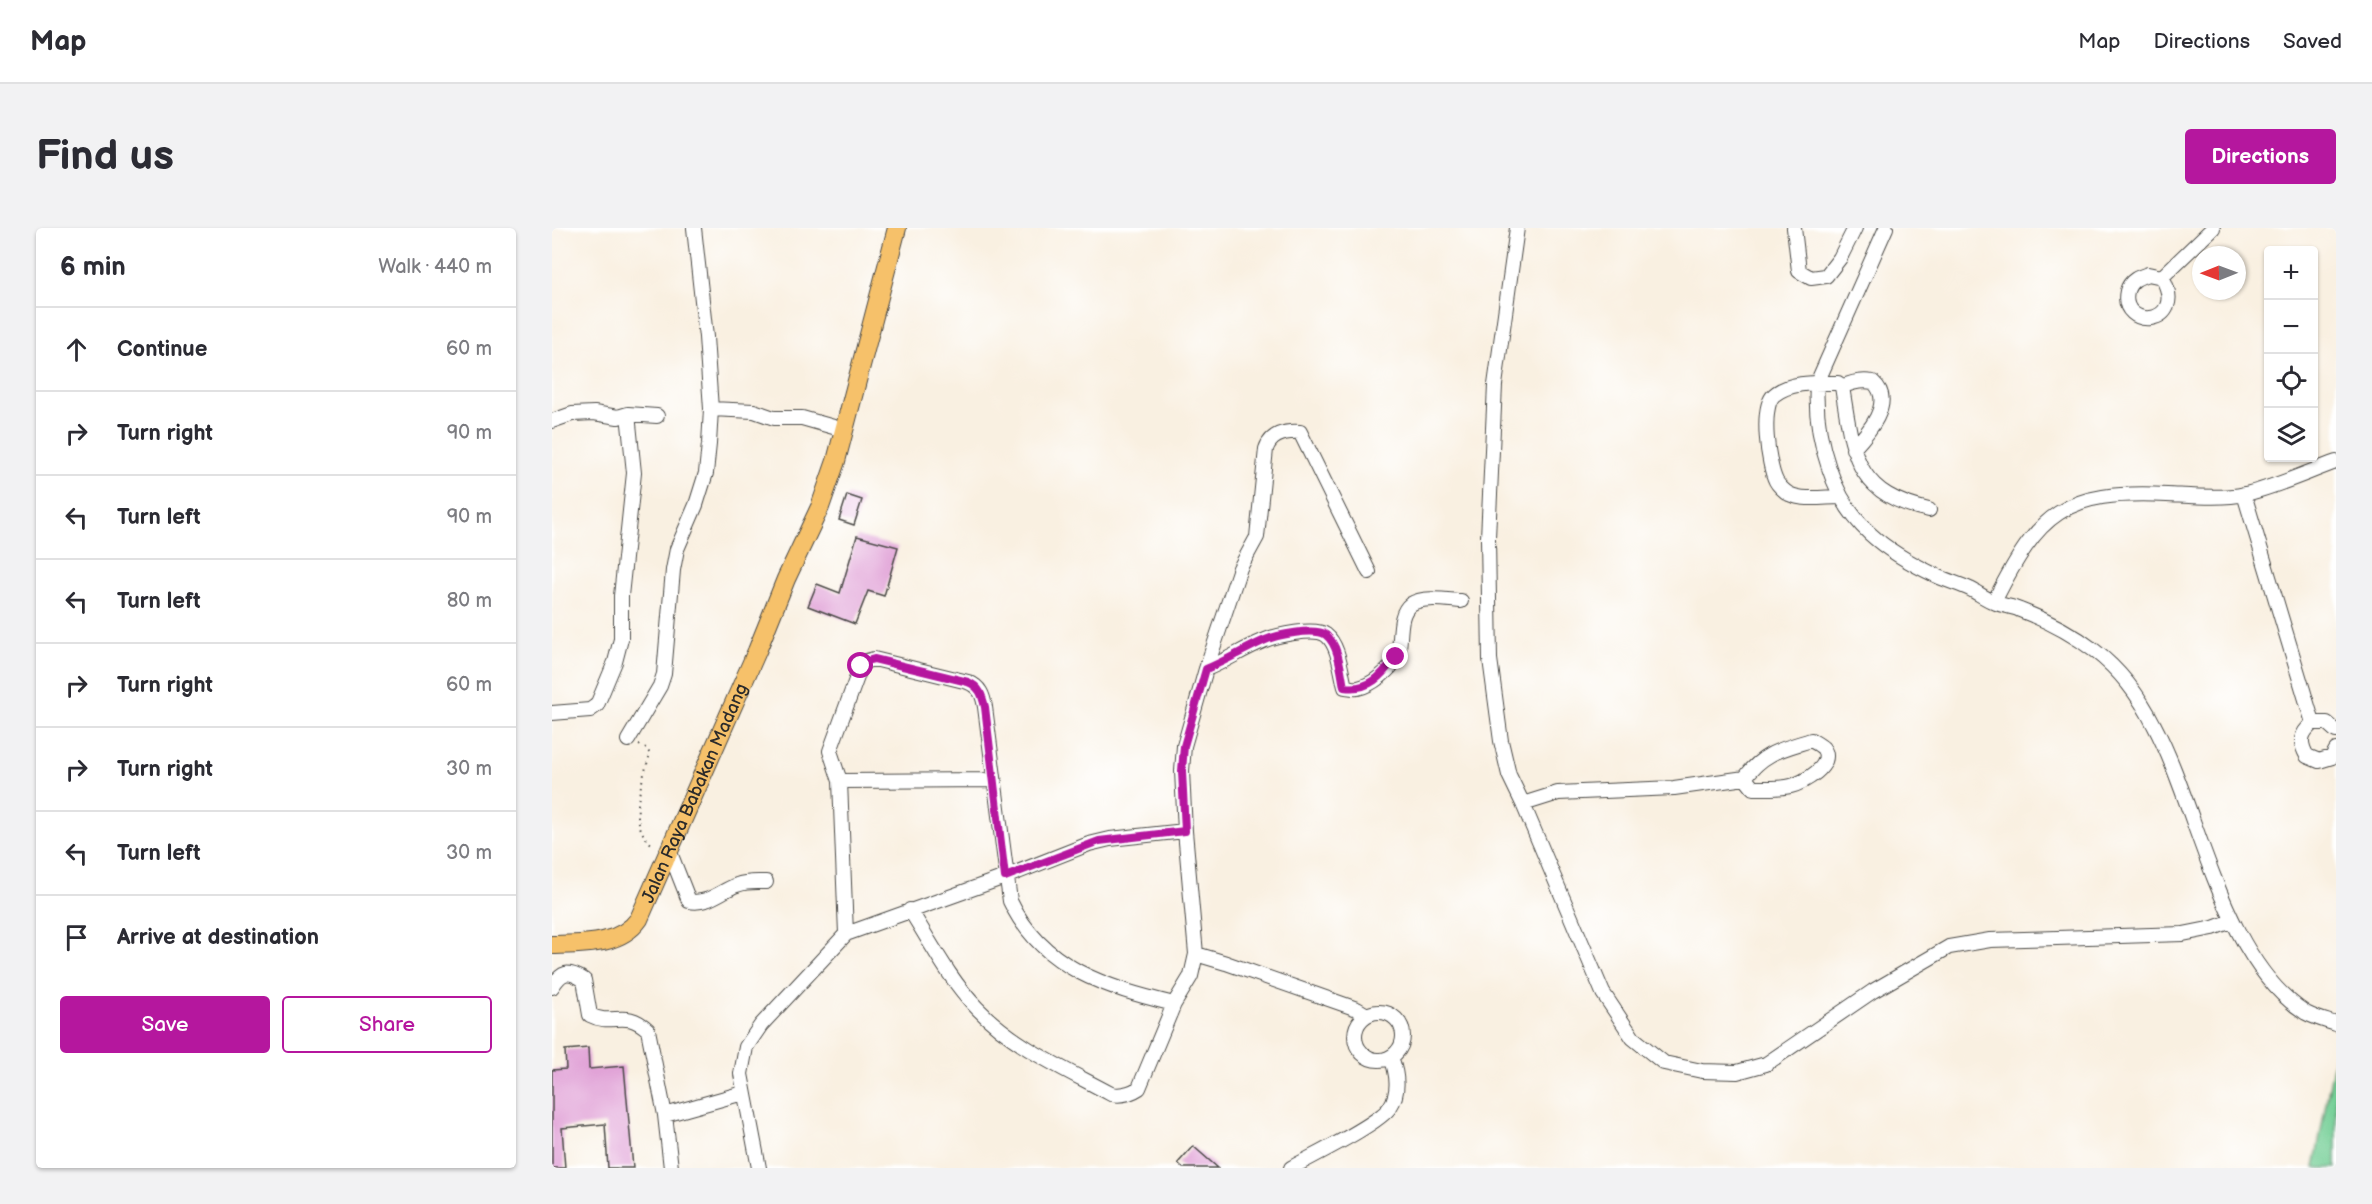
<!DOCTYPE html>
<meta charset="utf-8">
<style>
:root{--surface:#fff;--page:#f2f2f3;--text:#2b2b33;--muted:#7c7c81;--line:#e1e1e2;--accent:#b5179e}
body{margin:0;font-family:"Balsamiq Sans",sans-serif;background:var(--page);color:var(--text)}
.controls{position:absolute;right:18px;top:18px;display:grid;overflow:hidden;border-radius:6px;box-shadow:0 2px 4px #0004}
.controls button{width:54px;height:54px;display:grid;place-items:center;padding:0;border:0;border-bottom:2px solid var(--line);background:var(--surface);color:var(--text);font:30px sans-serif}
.compass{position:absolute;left:1640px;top:18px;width:54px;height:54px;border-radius:50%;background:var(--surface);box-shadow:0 2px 4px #0004;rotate:269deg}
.stop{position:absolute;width:18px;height:18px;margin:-14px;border:4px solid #b5179e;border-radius:50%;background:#fff}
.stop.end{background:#b5179e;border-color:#fff;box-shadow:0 2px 6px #0008}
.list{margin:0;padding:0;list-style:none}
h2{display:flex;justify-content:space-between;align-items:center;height:78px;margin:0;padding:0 24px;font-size:26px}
h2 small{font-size:20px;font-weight:400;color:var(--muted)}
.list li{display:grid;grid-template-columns:39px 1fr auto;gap:18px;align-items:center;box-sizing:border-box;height:84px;padding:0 24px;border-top:2px solid var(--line)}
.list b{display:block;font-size:22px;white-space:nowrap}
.list em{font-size:20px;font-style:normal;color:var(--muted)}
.actions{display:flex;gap:12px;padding:18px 24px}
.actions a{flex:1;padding:14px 0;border:2px solid var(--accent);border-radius:6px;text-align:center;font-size:21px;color:var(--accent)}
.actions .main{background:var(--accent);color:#fff}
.icon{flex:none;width:33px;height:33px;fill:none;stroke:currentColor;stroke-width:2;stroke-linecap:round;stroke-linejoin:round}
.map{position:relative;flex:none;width:1784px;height:940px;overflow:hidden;border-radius:6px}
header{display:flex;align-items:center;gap:36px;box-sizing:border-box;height:84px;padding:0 30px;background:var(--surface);border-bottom:2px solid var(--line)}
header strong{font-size:28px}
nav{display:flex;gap:33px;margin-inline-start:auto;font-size:21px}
.intro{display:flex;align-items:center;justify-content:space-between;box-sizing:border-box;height:144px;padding:0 36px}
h1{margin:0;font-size:42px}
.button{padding:15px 27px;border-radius:6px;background:var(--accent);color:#fff;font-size:21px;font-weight:700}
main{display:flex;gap:36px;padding:0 36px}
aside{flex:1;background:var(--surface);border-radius:6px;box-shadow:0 2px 4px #0004}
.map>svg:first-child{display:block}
</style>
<header>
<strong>Map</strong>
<nav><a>Map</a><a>Directions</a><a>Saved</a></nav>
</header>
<div class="intro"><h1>Find us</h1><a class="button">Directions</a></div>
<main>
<aside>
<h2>6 min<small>Walk · 440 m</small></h2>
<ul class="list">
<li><svg class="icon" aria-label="ahead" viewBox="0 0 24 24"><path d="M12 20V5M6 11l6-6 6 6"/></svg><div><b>Continue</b></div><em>60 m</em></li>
<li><svg class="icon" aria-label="right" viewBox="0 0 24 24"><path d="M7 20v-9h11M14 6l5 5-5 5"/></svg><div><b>Turn right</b></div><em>90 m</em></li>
<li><svg class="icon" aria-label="left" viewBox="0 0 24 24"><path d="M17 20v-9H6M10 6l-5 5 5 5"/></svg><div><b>Turn left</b></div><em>90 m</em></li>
<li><svg class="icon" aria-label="left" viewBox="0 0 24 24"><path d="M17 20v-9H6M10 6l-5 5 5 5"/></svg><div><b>Turn left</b></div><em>80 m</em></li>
<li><svg class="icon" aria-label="right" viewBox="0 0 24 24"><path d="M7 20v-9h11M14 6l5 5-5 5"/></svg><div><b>Turn right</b></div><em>60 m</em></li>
<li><svg class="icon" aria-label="right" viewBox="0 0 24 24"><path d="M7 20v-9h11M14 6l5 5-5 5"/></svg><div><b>Turn right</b></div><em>30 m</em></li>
<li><svg class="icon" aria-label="left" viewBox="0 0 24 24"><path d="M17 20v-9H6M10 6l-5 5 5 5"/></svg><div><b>Turn left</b></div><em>30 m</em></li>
<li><svg class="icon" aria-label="arrive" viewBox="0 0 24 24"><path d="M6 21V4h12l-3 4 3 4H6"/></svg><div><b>Arrive at destination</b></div></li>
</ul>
<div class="actions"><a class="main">Save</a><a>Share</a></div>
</aside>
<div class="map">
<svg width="1784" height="940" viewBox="0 0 1784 940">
<rect width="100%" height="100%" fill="#fff"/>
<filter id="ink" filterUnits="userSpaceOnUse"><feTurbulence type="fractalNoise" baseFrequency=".0167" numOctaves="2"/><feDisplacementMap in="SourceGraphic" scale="12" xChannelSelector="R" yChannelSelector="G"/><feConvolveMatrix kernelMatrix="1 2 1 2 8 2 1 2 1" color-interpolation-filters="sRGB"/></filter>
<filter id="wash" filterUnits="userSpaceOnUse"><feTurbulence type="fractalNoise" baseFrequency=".008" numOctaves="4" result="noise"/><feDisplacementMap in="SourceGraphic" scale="24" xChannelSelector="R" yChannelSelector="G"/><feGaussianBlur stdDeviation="1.35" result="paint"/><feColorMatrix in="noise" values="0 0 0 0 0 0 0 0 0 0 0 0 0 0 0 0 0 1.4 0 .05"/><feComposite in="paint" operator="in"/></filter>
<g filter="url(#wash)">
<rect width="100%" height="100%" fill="#f9f0e1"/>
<path fill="#74cf96" stroke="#507d60" stroke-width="1.5" d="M1784,822v118h-22z"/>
<g id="blocks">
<path fill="#e1a3d7" d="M295,267l15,5 -8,25 -15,-5z
M305,308l41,11 -14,49 -16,-5 -13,33 -47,-18 9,-22 23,9z
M36,820l1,21 35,-3 9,102h-25l-3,-44 -43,4 3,40h-13v-98l14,-1 -1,-19z
M641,918l25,22h-35l-5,-5z"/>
</g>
</g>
<g filter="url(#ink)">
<use href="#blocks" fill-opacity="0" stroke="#4a4946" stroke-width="1.5"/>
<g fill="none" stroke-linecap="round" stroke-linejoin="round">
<defs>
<path id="minor" d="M965,0l-22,157 -7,153 2,121 11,82 8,34 14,29 80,189 30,45 31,25 38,8 35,1 29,-8 107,-73 76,-44 41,-7 193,-6 30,-6 19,-7
M1242,0l5,43 12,7 15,-2 14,-18 15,-30
M1334,0l-69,155c-2,30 2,56 12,85 18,56 55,83 108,108 11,5 22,8 33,13 8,4 16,10 24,13 8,4 18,4 26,8 26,10 53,24 75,41 26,20 45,46 59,74 45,85 68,235 152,288 9,5 21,8 30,11
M1596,46l14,3c28,50 -44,54 -35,14 3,-11 12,-14 21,-17z
M1610,49l51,-49
M1290,159c10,-5 20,-7 31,-5 23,20 -6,52 -20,67
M159,181l43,2 20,7h28l42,12
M0,193l20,-7 22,-1 24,4 10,-3 29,2
M1692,266l69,229
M1288,269c-16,0 -36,4 -51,-3 -5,-3 -11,-9 -13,-13 -8,-16 -16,-74 -2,-86 16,-14 44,-12 64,-12l4,4c11,65 11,107 87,123
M1442,374c45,-90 70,-112 173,-107 23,1 56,4 78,-1 28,-6 63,-22 91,-32
M654,441c20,-8 37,-20 57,-28 13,-6 52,-14 63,-6 13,10 15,37 19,52 4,0 9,2 13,1 14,-3 33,-18 39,-31 6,-15 -1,-42 14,-53 12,-8 36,-4 50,-3
M0,485l38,-3 7,-5 18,-43 6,-23v-43l13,-123 -6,-59
M1784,503l-9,-8h-14c-13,11 -14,19 -6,33l12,5 13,-4 4,-7
M76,512l32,-54 4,-12 9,-104 4,-21 19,-44 10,-32 3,-29 2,-35 -5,-72 -12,-109
M288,553l153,-1
M971,576l35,-11 116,-5 71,-10 8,10c12,0 25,1 38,-2 12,-3 45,-21 32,-38 -3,-3 -9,-6 -12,-8 -28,9 -48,12 -66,38
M633,603l11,123 30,9 131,46 10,6
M117,622l20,51c19,4 31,-10 48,-16 9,-4 19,-3 29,-3
M358,682c21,33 39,69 67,98 37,39 88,61 134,86 11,2 19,0 28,-6l35,-84 17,-28 5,-22
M294,706l-6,-153 -10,-30 31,-85 2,-4 11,-3 94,23c12,5 15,13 17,25l25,194c32,68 96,86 164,103
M0,759c10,-16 16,-17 32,-7l6,35c23,12 35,-7 58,15l17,85 6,53
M803 808a24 24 0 1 1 48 0a24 24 0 1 1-48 0Z
M113,887l78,-22
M207,940l-18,-94 5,-27 15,-22 85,-91 159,-57 84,-33 21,-5 75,-8 -3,-60 2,-25 22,-77 34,-101 17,-31 9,-88c5,-15 19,-18 34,-17l69,140
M739,940c21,-12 88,-44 99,-61 10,-15 7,-34 1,-50"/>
<g id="major">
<path id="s1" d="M0,717c30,-1 68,1 87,-26l118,-268 29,-72 34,-72 16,-46 61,-233"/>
</g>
</defs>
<use href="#minor" stroke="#4a4946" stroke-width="16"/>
<use href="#major" stroke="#4a4946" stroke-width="20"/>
<path stroke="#4a4946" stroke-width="2" stroke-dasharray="1.5 4.5" stroke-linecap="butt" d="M87,517l7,3 4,6c-8,28 -25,71 4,92"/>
<use href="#minor" stroke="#fff" stroke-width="14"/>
<use href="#major" stroke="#f6c16b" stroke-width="18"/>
</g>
</g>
<g fill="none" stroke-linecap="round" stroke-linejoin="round" filter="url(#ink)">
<path stroke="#b5179e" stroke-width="8" d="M309,438l2,-4 11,-3 94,23c12,5 14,13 17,25l20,170 94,-36 86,-10 -3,-60 2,-25 22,-77c20,-8 37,-19 57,-28 13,-6 52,-14 63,-6 13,10 15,37 18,52 26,4 38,-12 52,-30"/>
</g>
<g text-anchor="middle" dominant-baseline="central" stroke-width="5" stroke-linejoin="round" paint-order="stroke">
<g font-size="18" fill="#2b2b2b" stroke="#fff">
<text stroke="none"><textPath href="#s1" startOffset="232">Jalan Raya Babakan Madang</textPath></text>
</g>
</g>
</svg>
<div class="controls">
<button>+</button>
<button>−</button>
<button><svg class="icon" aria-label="locate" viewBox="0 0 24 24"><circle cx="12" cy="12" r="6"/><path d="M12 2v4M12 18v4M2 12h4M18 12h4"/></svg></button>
<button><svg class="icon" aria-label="layers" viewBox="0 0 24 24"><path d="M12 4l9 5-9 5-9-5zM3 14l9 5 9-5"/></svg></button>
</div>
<svg class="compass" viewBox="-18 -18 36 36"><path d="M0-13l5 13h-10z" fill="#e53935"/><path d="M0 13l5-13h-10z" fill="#7c7c81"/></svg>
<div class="stop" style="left:309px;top:438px"></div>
<div class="stop end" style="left:844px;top:429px"></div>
</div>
</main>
